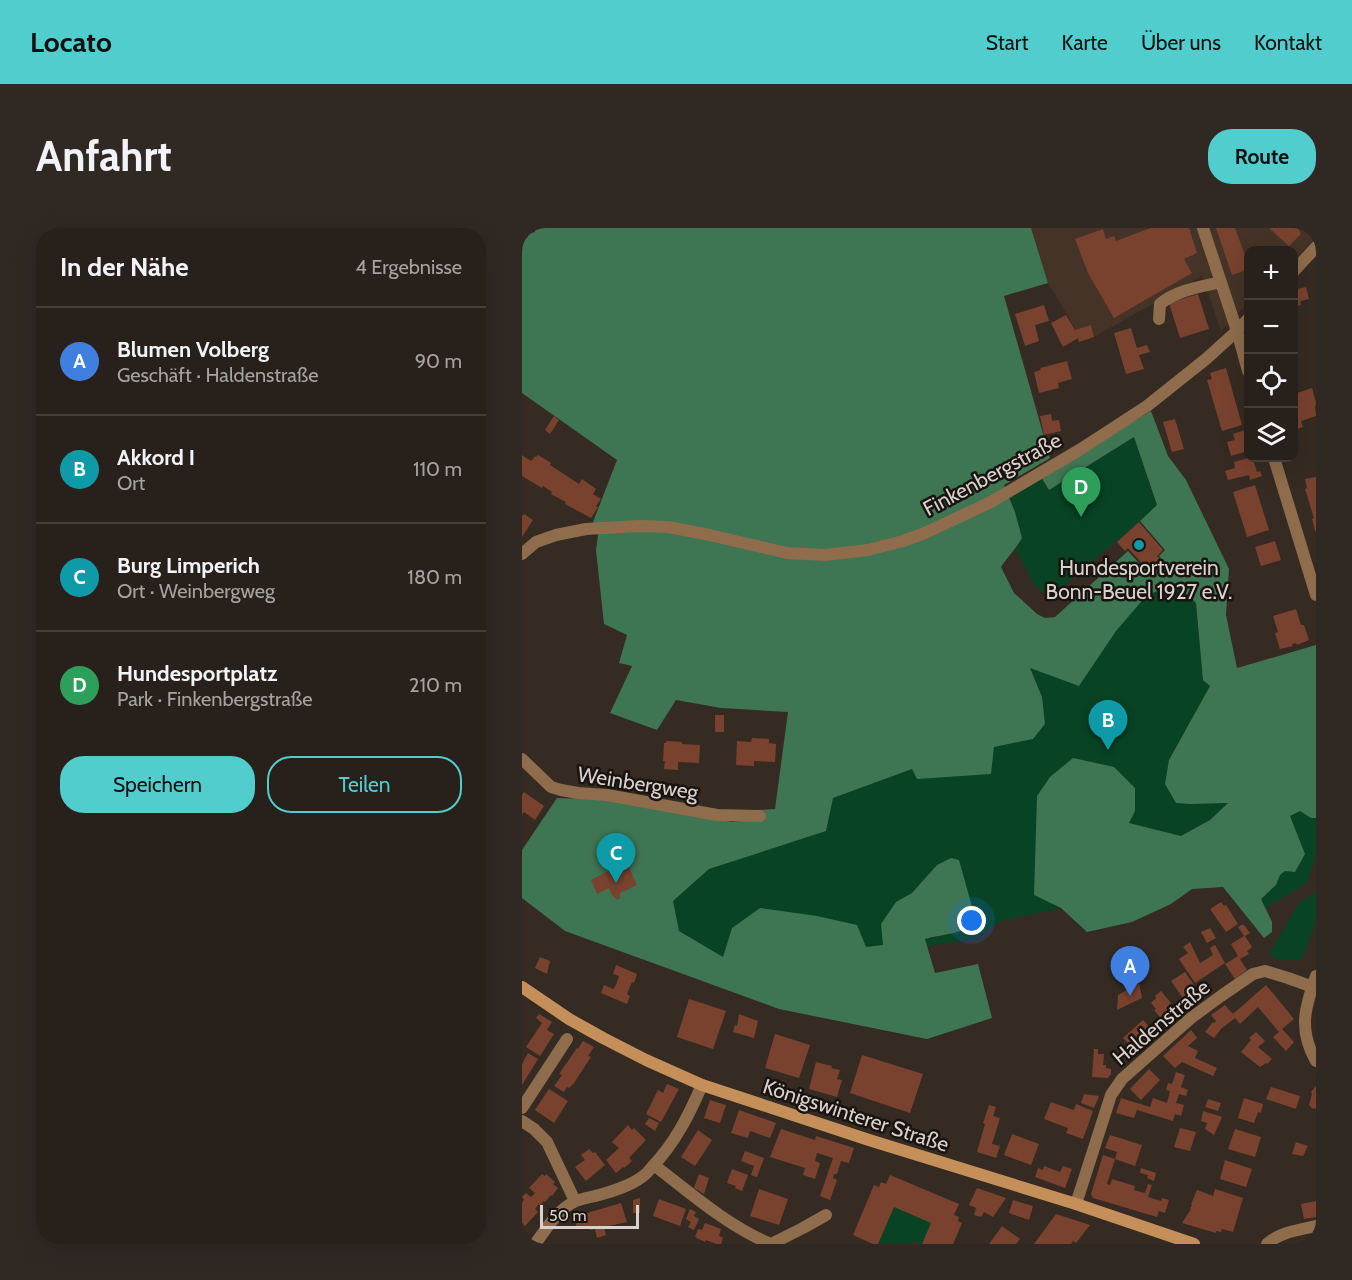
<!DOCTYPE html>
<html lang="de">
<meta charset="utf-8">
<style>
:root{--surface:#28201a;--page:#302823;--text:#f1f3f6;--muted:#a5a3a2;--line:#443e39;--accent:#52cdcd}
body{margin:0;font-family:Cabin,sans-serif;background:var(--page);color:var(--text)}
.controls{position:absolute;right:18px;top:18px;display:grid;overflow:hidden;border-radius:12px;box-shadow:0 6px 24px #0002}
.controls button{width:54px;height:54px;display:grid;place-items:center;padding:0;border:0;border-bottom:2px solid var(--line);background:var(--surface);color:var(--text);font:30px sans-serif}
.scale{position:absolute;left:18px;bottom:15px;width:99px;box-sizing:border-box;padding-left:6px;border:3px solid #d9d2cc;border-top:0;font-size:16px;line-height:21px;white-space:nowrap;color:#d9d2cc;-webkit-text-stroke:4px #191410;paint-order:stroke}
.you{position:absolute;left:450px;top:693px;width:21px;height:21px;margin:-15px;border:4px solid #fff;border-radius:50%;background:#1a73e8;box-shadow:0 0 0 9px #1a73e833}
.badge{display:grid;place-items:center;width:39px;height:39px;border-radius:50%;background:var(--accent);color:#fff;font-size:20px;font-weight:700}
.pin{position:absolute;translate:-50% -50px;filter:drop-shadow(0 2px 3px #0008)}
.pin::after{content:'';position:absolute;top:32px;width:21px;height:18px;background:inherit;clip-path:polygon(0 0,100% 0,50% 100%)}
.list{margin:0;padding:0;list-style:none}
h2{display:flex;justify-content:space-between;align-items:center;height:78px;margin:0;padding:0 24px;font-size:26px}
h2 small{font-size:20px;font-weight:400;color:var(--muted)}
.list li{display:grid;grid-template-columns:39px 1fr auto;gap:18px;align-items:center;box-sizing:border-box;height:108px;padding:0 24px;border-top:2px solid var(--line)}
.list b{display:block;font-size:22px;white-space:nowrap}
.list p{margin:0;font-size:20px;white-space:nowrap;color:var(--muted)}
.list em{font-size:20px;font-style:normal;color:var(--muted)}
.actions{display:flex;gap:12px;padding:18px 24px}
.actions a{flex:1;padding:14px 0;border:2px solid var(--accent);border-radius:24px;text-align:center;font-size:21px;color:var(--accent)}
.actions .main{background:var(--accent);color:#111}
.icon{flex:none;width:33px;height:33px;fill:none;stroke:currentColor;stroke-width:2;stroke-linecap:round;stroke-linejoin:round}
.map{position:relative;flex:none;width:794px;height:1016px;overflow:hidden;border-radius:24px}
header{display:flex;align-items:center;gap:36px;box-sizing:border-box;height:84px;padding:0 30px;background:var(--accent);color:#111}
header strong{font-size:28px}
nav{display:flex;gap:33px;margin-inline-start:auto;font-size:21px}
.intro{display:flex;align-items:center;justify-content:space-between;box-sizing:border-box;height:144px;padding:0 36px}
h1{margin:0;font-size:42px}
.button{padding:15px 27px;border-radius:24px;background:var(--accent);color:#111;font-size:21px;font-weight:700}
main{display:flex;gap:36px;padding:0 36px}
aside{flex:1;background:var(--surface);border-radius:24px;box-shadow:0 6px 24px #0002}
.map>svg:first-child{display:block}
</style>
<header>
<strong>Locato</strong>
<nav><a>Start</a><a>Karte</a><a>Über uns</a><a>Kontakt</a></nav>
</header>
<div class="intro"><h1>Anfahrt</h1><a class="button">Route</a></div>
<main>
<aside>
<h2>In der Nähe<small>4 Ergebnisse</small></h2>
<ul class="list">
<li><span class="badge" style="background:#3f7fe0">A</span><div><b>Blumen Volberg</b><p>Geschäft · Haldenstraße</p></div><em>90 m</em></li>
<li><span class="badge" style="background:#0f9aa8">B</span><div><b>Akkord I</b><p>Ort</p></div><em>110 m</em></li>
<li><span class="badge" style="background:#0f9aa8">C</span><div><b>Burg Limperich</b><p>Ort · Weinbergweg</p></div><em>180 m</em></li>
<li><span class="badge" style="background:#2e9e5b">D</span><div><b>Hundesportplatz</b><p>Park · Finkenbergstraße</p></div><em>210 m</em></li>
</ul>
<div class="actions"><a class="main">Speichern</a><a>Teilen</a></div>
</aside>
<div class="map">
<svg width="794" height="1016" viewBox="0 0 794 1016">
<rect width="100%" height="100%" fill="#362b22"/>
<path fill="#443326" d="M509,0h285v9l-22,23v-10h-46v53l-27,28 -19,-55 -108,61 -15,5 -3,-12 -28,-47z"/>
<path fill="#084324" d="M612,209l23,69 -17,15 -79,67 -13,8 -15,-12 -17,-34 6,-12 -12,-41 31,-20 8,13z
M654,356l20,19 7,76 7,7 -41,74 21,44 39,-2 -19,18 -29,16 -53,-13 7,-12 -101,84 27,13 -60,13 -27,18 -47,7 -2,-7 38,-9 -26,-65 -25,28 -16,9 -13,43 -17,2 -143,10 -44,-26 -6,-30 35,-32 117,-38 8,-33 79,-29 82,-22 48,-50 -13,-29 87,-38 31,-36z
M778,583l11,7h5v36l-9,29 -41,25 -5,-9 15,-14 4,-10 5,-4 5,-55z
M794,664v29l-14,38 -24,1 -9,-6 30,-51z
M372,979l37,16 -9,21h-44z"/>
<path fill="#3e7552" d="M12,0h497l17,55 -44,13 46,162 -46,27 11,27 7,26c-6,11 -14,18 -21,29l13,26 23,21 8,4 10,-1 73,-66 22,24 15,-12 -6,-7 6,-6 -25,-29 17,-16 -23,-68 -85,53 -8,-13 110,-66 17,45 18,24 43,89 -3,46 11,53 79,-23v173h-5l-11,-7 -10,5 15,38 -10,18 -10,-1 -5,4 -4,10 -15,14 11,23v10l-8,6 -41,-51 -31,2 -21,15 -39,18 -45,10 -26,-24 -27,-13 3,-99 13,-19 23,-19 41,9 21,21v23l-6,12 52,13 29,-16 18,-17 -38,1 -14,-1 -11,-19 4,-24 41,-74 -7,-6 -7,-77 -20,-19 -29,11 -31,36 -37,55 -49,-18 12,29 3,27 -12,15 -39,8 -3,27 -74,5 -5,-10 -79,29 -7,33 -117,38 -36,32 6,30 44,26 9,-29 28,-20 57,8 40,9 9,22 17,-2 -2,-21 15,-22 16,-9 25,-28 14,-7 8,2 17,61c-12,14 -35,13 -51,18l10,34 43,-9 14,54 -65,21 -148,-30 -214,-78 -43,-33v-48l35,-52 62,2 112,22 26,-2 -1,-10 19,-1 13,-97 -67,-4 -45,-8 -19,30 -47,-17 22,-47 -13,-3 8,-28 -23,-11 -8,-74 2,-15 -5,-13 24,-62 -95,-67v-157l13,-4z"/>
<path fill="#79422f" d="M629,0h38l8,25 -13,6 8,14 -78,45 -26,-45 -13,-34 28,-10 3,10 8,-3 2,5z
M694,0h19l10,27 -1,16 -12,4z
M747,0h29l3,6 -12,12z
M784,59l3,12 -9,2 1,4 -6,1 1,4 -2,1v-17l4,-1 -1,-4z
M676,66l11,35 -29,9 -11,-35z
M522,77l5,16 -14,4 4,16 -14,5 -10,-32z
M544,87l9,15 16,-5 3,12 -15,5 -1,-4 -15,9 -12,-24z
M609,100l6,20 10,-3 3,7 -11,3 5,14 -18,5 -12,-41z
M545,133l5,18 -14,4 1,5 -20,5 -5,-21 7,-2 -1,-2z
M704,140l16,57 -20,6 -15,-51 5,-1 -2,-6z
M790,160l4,15 -1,4 1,9 -15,5 2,6 -9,3v-36z
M529,186l1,7 7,-1 2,11 -17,4 -4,-19z
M32,188l5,4 -9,14 -5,-4z
M653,191l9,30 -12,3 -9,-30z
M723,202l3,13v8l-17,5 -4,-14 8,-2 -2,-6z
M0,227l9,6 4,-5 1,1 2,-2 13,8 -1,2 29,19 3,-5 14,10 -3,5 8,5 -5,7 2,1 -7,11 -26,-14 1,-2 -15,-8 1,-2 -9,-6 -1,2 -20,-12z
M726,230h3l1,4h2l3,10 3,-1 2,5 -12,4 -1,-5 -21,5 -3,-9 10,-3 -1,-6z
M794,249v54h-1l-3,-12 2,-1 -9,-29 2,-1 -2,-9z
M733,257l14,45 -22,7 -14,-45z
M2,286l9,6 -11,17v-21z
M617,294l24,28 -6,6 6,7 -12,10 -23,-25 -3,3 -8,-9z
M753,313l6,19 -20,6 -6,-19z
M774,381l5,16h3l5,15 -12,5 -1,-2 -4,1 1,2 -13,3 -5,-16 3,-1 -5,-16z
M193,487h9v17h-9z
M230,510l17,1v4l7,1 -1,18 -21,-1v5l-18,-1 1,-24 14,1z
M144,513l16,1v2l18,1 -1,18 -21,-1v8l-14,-1 1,-8h-2l1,-18h2z
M2,564l20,14 -9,14 -11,-8 -2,3v-20z
M106,637l9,20 -17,8v5l-3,2 -5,-5 -3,-7 -12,6 -6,-14 19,-10 2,3z
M699,674l3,4 2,-1 12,19 -12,8 -16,-23z
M719,697h3l6,8 -5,3 7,11 -5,4 2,3 -9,5 7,11 -12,9 -10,-15 13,-8 -7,-12 13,-8 -6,-9z
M688,700l6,10 -9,5 -6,-11z
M668,714l10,21 13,-8 -3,-7 5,-3 10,18 -30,20 -16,-24 9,-6 -5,-6z
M18,729l10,4 -3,13 -12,-6z
M94,737l21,9 -3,9 -2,-1 -5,12 3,2 -3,8 -26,-11 3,-8 9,4 3,-4 3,-9 -6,-2z
M663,744l16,23 -14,9 -16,-23z
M617,755l3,15 -25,12 1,-15z
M744,757l28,34 -12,10 12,13 -8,9 -13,-14 6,-5 -21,-25 -18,17 -5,-6 -14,11 -7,9 -9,-6 8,-10 1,1 2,-2 -5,-6 14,-10 8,9z
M639,763l10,12 -1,2 7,8 -12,10 -11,-13 2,-1 -5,-6 5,-5 -1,-2z
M167,771l37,12 -13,38 -36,-12z
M17,786l13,8 -5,8 7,4 -14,22 -14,-9 16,-24 -6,-5z
M217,786l19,7 -4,17 -21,-6 2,-7 2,1z
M621,792l12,13 -27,25 -6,-6 8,-7 -7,-7z
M669,802l6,8 -9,8 10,5 -3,7 22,10 -4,8 -31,-14 -7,6 -12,-12z
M734,804l9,9 -7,6 14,12 -5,5 -1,-1 -6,4 -19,-15 10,-12 -2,-2z
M253,806l35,11 -11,33 -34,-10z
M61,813l11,6 -6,9 3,1 -17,26 -5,5 -2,-1 -3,5 -10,-6 8,-11 -3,-1 18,-26 1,1z
M572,821h4v5h6l-1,11h3v3l5,1v5l-3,4 -16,-1z
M6,825l10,6 -16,26v-21z
M340,827l61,19 -13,39 -60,-20z
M294,834l16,4 -1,2 9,2 -3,9 5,1 -5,17 -28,-8z
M627,841l11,11 -19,20 -11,-11z
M654,844l9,3 -4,12 7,3 -2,6 -7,-2 -3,9 8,2 -3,11 -6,-2 -2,7 -36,-11 -3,8 -18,-5 5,-15 29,9 3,-9 14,5 3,-12 -4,-1 2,-7 4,1z
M145,856l12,5 -18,33 -15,-8 12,-24 5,3z
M794,858v23l-2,-1 -1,1 -4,-4 3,-11 -1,-2z
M749,859l29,9 -4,13 -30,-10z
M27,861l19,12 -14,22 -19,-13z
M562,866l15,2 -5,12 -13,-5z
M722,870l19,6 -2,9 -3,-1 -4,11 -16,-5z
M686,871l13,4 -3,8 -13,-4z
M188,872l16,5 -6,18 -16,-5z
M529,874l23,8 2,-6 17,7 -10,28 -17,-6 2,-5 -24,-9z
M467,877l7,2 -3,9 7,2 -8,26 8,2 -4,12 -19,-6 8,-28 -2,-1z
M217,882l37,13 -6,15 -20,-7 -2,7 -17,-5z
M681,883l19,6 -8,18 -9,-6 2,-6 -6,-2z
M127,890l10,5 -4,8 -10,-7z
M106,897l4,5 2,-2 12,12 -17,18 3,3 -8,7 -1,-1 -7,6 -10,-13 13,-12 -7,-6z
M658,900l16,4 -6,19 -16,-4z
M259,901l34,11 1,-4 38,12 -5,15 -8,-2 -4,13h-3l-1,4 4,2 -7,20 -10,-4 13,-38 -16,-5 -2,8 5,2 -5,16 -12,-4 2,-7 -35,-11z
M713,901l26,8 -6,20 -27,-8z
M176,902l14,10 -17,26 -14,-9z
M490,906l27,10 -8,21 -27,-10z
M588,907l32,10 -7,21 -20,-7 -8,25 3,1 2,-6 23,7 -1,4 11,3 3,-9 4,1 -4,12 13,4 1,-3 7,2 -4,13 -6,-2 -2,6 -64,-19 -2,-4 12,-39 12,4 2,-7 -12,-4z
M774,914l12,4 -5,10 -11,-2z
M67,921l4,4 2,-1 10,13 -19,16 -11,-14 10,-7 -4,-5z
M223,923l19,7 -7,19 -6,-2 3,-9 -13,-5z
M703,932l27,9 -6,18 -26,-8z
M522,938l16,6 3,-6 9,3 -7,19 -30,-11 3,-9 5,2z
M619,940l15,5 -2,8 -7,-3 1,-3 -8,-2z
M210,941l16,6 -6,16 -7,-3 1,-2 -9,-3z
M20,946l3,2 1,-2 9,8 -2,2 5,4 -6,8 -1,-1 -6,7 -1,-1 -4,4 -1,-1 -4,5 3,3 -13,14 -3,-3v-20l2,-3 -2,-3 4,-4 5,4 4,-4 -6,-5z
M177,946l10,4 -5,16 -10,-6z
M368,947l69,29 -5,11 5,2 -1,4 4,2 -9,21h-31l9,-21 -37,-16 -16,37h-5l-20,-9 21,-50 5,2 2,-5 5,2z
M455,960l29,10 -13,19 -9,-5 -3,5 -7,-2 2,-7 -7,-3z
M237,961l29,10 -9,26 -29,-9z
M693,961l28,9 -10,34 -11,-3 -1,3 -5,-1v2l-34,-10 9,-14 -1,-1 2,-3 -1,-1 6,-14 16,6z
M118,970v15h-7v-13z
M137,971l27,10 -6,17 -27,-10z
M491,972l20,6 -4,14 -20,-7z
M794,973v16l-12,2 -3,-15z
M99,975l6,19 -23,5 2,8 -9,3 -2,-9 -5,1 -2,-4 -11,3 -3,-12z
M168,981l6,3 -2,4 5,3 -5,11 -6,-3 3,-5 -5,-3z
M534,986l34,11 -14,18 -3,-2 -2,3h-37z
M183,995l16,6 -2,7 4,2 -2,6h-5l-10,-4 -1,2 -10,-5 3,-8 4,1z
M480,998l18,13 -4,5h-27z"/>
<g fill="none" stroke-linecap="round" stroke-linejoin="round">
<path stroke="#8e6c4c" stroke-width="12" d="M681,0l34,103 11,40
M772,43l22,-24
M637,91l1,-15c17,-14 40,-17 61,-22
M752,230l42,137
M0,326l14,-12 20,-7 30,-6 53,-3 29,1 37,7 82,19 38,2 43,-5 35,-9 22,-8 66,-31 90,-53 66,-43 59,-47 31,-28 11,-12
M0,531l29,28 10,3 17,3 29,2 110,20 43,1
M794,748c-11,31 -18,54 0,85
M0,880l45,-69
M0,893l12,8 13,13 28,59
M132,937c36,28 75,62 117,79l32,-16 23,-13
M554,976l35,-109 11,-16 69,-61 30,-22 32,-22 12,-3 23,7 28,10
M13,1016c11,-15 24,-36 41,-43 8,-3 16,-4 23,-6 14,-4 31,-9 43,-18 3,-2 7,-6 10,-10 23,-24 37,-52 50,-82
M745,1016c13,-12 32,-14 49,-18"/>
<path stroke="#c58f5a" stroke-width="12" d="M0,759l47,32 34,19 43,22 56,25 167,55 207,64 118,40"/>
<path stroke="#c3bcb5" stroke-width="1.5" d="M0,1011l15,5"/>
</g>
<circle fill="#0f9aa8" stroke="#191410" stroke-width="2" cx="617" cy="317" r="6"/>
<g text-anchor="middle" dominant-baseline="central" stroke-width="5" stroke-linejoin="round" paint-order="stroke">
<g font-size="21" fill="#d9d2cc" stroke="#191410">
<text transform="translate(470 246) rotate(-28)">Finkenbergstraße</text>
<text transform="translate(116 555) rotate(9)">Weinbergweg</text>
<text transform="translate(639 794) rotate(-40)">Haldenstraße</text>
<text transform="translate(334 887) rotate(18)">Königswinterer Straße</text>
</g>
<g font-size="21" fill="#d9d2cc" stroke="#191410">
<text x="617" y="339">Hundesportverein<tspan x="617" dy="24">Bonn-Beuel 1927 e.V.</tspan></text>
</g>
</g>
</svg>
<div class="controls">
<button>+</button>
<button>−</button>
<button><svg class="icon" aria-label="locate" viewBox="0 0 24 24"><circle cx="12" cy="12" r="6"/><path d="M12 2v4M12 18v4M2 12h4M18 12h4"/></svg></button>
<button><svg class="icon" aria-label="layers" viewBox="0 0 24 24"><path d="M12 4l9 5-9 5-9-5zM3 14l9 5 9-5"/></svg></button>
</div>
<div class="scale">50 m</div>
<div class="you"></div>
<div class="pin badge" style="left:608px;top:768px;background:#3f7fe0">A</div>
<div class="pin badge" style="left:586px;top:522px;background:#0f9aa8">B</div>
<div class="pin badge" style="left:94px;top:655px;background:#0f9aa8">C</div>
<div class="pin badge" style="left:559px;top:289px;background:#2e9e5b">D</div>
</div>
</main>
